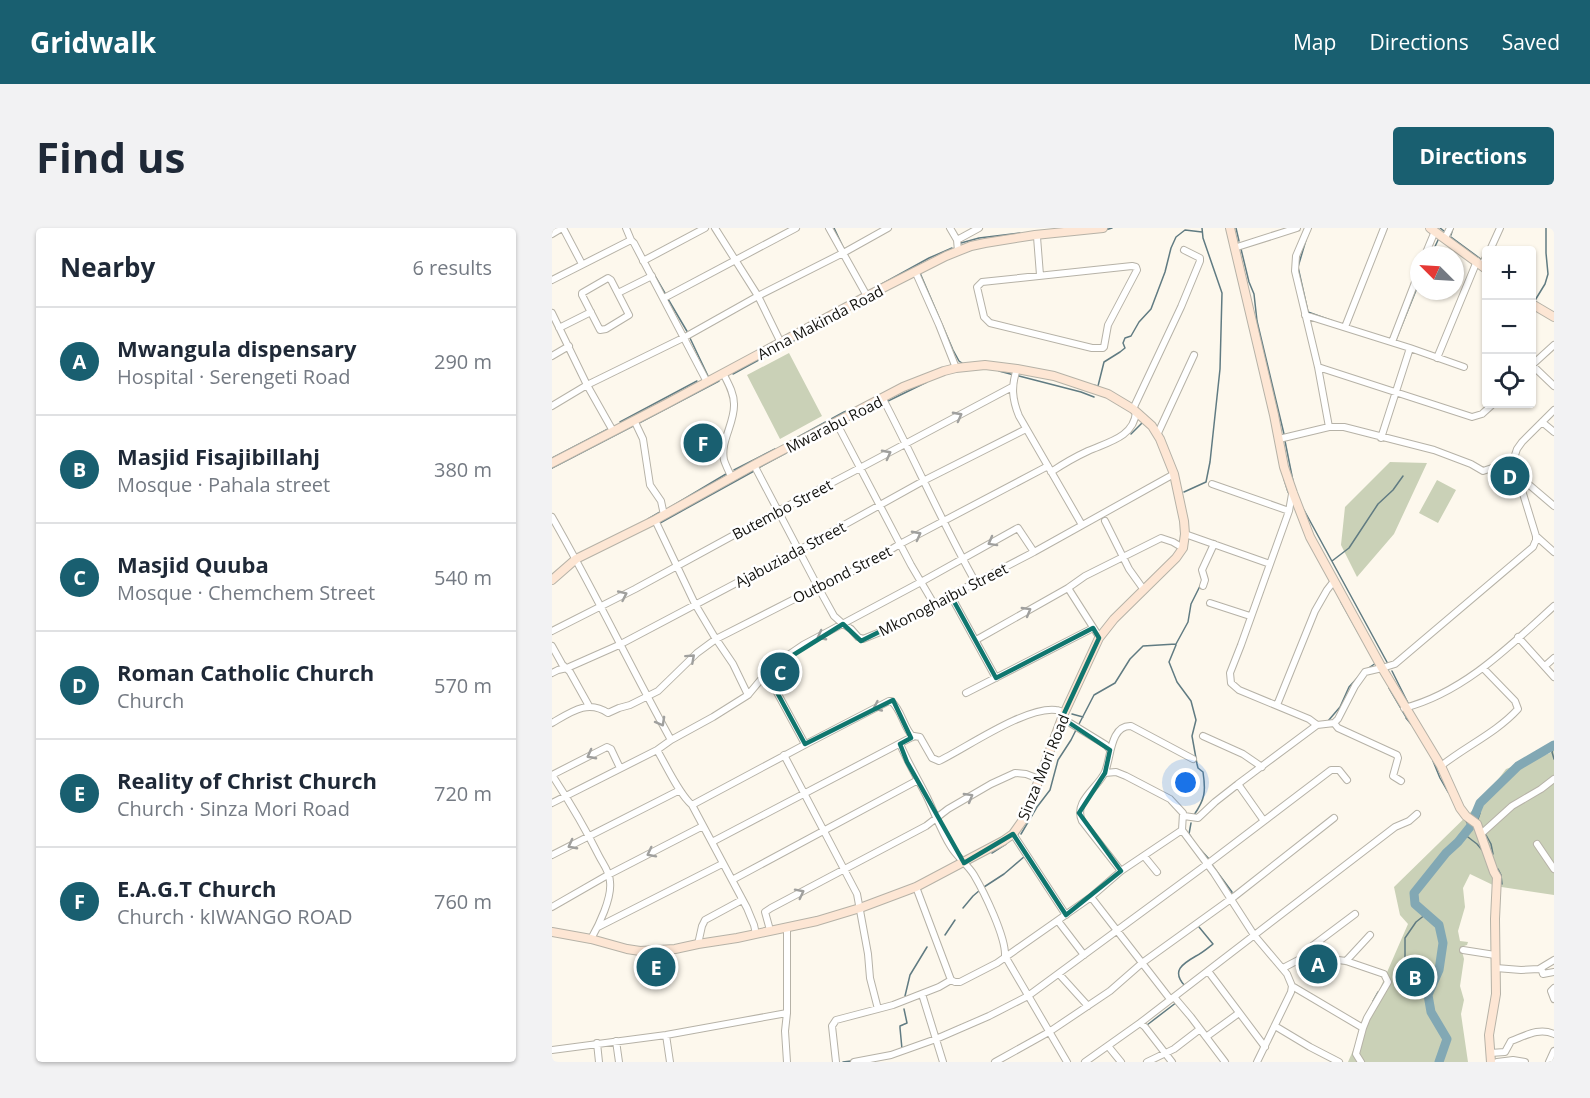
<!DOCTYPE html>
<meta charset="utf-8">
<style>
:root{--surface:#fff;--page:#f2f2f3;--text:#1f2937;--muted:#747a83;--line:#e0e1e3;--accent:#195f70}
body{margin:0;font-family:"Open Sans",sans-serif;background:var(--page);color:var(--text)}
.controls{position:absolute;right:18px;top:18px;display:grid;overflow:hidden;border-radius:6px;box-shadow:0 2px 4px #0004}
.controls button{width:54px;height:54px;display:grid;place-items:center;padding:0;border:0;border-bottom:2px solid var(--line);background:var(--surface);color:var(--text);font:30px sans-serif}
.compass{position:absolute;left:858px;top:18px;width:54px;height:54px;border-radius:50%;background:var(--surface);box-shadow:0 2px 4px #0004;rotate:294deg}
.you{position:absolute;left:634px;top:555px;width:21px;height:21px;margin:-15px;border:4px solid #fff;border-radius:50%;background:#1a73e8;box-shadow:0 0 0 9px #1a73e833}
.badge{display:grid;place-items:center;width:39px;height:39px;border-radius:50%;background:var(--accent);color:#fff;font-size:20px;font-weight:700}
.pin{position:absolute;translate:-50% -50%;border:3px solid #fff;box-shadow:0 2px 6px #0006}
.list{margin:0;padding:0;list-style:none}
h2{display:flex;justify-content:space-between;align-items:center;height:78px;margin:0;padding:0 24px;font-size:26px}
h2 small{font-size:20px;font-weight:400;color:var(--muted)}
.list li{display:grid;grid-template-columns:39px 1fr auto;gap:18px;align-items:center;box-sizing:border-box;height:108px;padding:0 24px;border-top:2px solid var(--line)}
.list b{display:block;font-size:22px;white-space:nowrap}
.list p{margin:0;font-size:20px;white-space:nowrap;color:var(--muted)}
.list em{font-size:20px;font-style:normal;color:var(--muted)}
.icon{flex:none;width:33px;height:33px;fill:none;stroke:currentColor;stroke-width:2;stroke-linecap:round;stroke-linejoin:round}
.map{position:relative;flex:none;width:1002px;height:834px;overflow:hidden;border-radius:6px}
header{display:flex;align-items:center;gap:36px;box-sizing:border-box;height:84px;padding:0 30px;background:var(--accent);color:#fff}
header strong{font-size:28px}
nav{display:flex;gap:33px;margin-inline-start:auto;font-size:21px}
.intro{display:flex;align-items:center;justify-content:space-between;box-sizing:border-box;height:144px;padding:0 36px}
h1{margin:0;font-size:42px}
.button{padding:15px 27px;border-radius:6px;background:var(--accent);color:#fff;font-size:21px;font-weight:700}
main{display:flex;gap:36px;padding:0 36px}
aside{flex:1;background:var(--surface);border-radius:6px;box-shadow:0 2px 4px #0004}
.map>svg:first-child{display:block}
</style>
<header>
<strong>Gridwalk</strong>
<nav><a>Map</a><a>Directions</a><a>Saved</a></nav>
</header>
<div class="intro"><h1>Find us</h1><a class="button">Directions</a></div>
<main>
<aside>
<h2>Nearby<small>6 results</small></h2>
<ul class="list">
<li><span class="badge">A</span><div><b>Mwangula dispensary</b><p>Hospital · Serengeti Road</p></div><em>290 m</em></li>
<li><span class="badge">B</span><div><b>Masjid Fisajibillahj</b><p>Mosque · Pahala street</p></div><em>380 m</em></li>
<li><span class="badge">C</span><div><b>Masjid Quuba</b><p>Mosque · Chemchem Street</p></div><em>540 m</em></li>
<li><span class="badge">D</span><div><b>Roman Catholic Church</b><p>Church</p></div><em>570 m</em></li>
<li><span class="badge">E</span><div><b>Reality of Christ Church</b><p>Church · Sinza Mori Road</p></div><em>720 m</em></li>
<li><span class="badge">F</span><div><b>E.A.G.T Church</b><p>Church · kIWANGO ROAD</p></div><em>760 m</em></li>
</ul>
</aside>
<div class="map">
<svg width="1002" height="834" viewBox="0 0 1002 834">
<rect width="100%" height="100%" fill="#fdf8ed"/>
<path fill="#cad1b7" d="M237,125l33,63 -42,23 -33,-64z
M838,234l37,1 -33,71 -37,43 -16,-32 4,-38z
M885,252l19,10 -18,33 -19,-10z
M1002,521v146l-59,-9 -25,-12 -7,14 2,19 -7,24 2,10 8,1 -1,3 -6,2 3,12 -4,27 4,14 -3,14 7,48h-120l60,-138 -8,-9 -6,-28 88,-86 24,-32 44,-16z"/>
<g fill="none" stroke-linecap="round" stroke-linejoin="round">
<path stroke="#607b82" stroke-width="1.5" d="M282,0l10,21
M684,0l3,13
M888,0l4,3
M553,2l7,-2
M899,7l2,-7
M899,9l31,23
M754,12l-8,27 10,45 25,9
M409,15l18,-5 41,-5
M689,21l8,33 5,12 3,27 27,113
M879,27l8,-17
M368,45l33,77 6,11 3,2
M103,48l11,19
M328,57l49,-27 23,-10
M116,71l20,34
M980,72l2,2 11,-18 3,-10 -2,-21v-25
M137,108l19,40
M843,114l24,-59
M447,143l15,4
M181,146l110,-60
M467,148l62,16 13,5
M541,157l5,1 6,-24 16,-10 5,-4 -2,-5 2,-5 6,-2 8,-14 12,-13 14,-37 6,-24 5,-11 9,-7 17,2
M336,173l39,-19
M68,194l77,-41
M87,195l80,-42
M289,196l40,-20
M275,203l6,-2
M579,206l12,-12
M733,213l8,40
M235,215l57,-31 8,-3
M0,230l58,-30
M208,239l26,-14
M0,240l81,-42
M182,242l41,-21
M732,251l4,13
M632,264l22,-10 4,-20 10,-93 2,-76 -19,-55 -1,-10
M117,280l57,-34
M752,282l84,154
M96,291l12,-7
M108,295l94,-52
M780,333l17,-13 29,-44 15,-14 10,-14
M789,374l18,32
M624,417l-7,17 8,20 14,19 5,19 -4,16 5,28 1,4 5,4c3,20 2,27 -9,43
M815,441l9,-6
M840,443l17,34
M837,460l17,29
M520,486l11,3
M854,490l5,6
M776,493l12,-14 9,-20 10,-11
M526,498l16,-31 21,-12 15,-24 13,-13 33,-2 12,-22 3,-18 9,-18
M1002,518l-2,6 2,7
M881,533l7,17 8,14
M914,593l4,6
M927,594l-1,-3 2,-6
M469,606l16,-27 13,-17 8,-30 13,-20 5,-10
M912,606l13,10 5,6
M934,607l5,9 2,10
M639,609l-2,-3 2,-11
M647,620l10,11
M440,625l14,-9
M660,637l20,27 -1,3
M946,641l3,6 1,9
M432,659l20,-13 21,-18
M411,680l10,-12 7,-6
M393,707l10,-15
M844,753l6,-9 3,-10v-24l11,-16 10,-8
M633,758c-14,-15 -3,-22 11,-30 6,-3 12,-8 17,-12l-14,-17
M353,768l5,-21 17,-28
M821,773l5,-9
M595,797l30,-23
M350,821l-2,-21v-2l7,-3 -3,-14
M291,834l8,-1"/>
<path stroke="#82a8b4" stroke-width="9" d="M887,834l8,-23 -16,-27 -3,-17 11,-25 4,-27 -4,-18 -24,-21 -1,-11 32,-40 12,-11 12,-15 10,-24 38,-37 36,-21"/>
<defs>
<path id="street" d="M11,0l19,36
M74,0l5,12 3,3 73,139
M163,0l43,68 23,47
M277,0l38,68
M398,0l7,12 1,11
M756,0l-12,28 -1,15 23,96 11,60
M0,6l10,-6
M483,7l2,2 3,38
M893,10l5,-10
M405,12l22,-12
M682,20l63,-20
M938,22l10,-22
M873,27l10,-24
M91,33l62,-33
M930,37l4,-8
M580,38l4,1 1,3 -29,55 -4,22 -1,1h-11l-102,-25 -6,-6 -7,-30 5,-5z
M363,43l24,54 17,43
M56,50l3,2 18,35 -23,14 -6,1 -18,-35v-2z
M0,52l79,-40
M66,65l34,-17
M112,70l132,-70
M0,85l35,72 26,46
M753,87l105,33 54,19
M793,99l39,-99
M7,100l32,-16
M840,114l27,-70
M0,128l17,-10
M885,130l40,-97
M980,137l22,21
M980,137l22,-20
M766,139l154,50 10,-3 11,-10
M465,141c-6,17 -5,30 2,47l63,109
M171,145c5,10 11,20 11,31 1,19 -14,37 -10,56 2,6 5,12 8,18
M331,171c32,61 59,124 93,184
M0,178l35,-21 98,-48 73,-41 87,-44 43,-24
M581,181l48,-102 19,-46v-3l-16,-8
M82,192l9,19 7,46 11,16 3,14
M284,194l75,143 23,39
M990,194l12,10
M606,205l36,-78
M829,210l29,-90
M727,211l50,-12h15l90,23 37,14 12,7 30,-10
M202,237l64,122 16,29 9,8 8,5 7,8 5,2 37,-15 34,-20 100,-52 140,-78
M499,244c12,-8 24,-15 37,-21 20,-9 46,-14 48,-39
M968,249l34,29
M660,256l77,27
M740,266l-3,17 -48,134 -11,28 1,10 8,7 70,29 8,6
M0,289c42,73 78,149 119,223
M103,292l40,84 19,32 19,28 15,31
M553,293l24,48 15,21
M633,306l85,30
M984,308l18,16
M651,358l2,-6 -3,-10 12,-26
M516,360l30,47 1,3
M399,368l45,82
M658,375l40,13
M0,403l83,-42 143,-78 82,-43 152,-81
M966,409l36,40
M424,412l92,-52 17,-12 76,-38 12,4 10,6
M0,418l10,18 8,8 19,34
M993,438l9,-8
M214,444l39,72
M0,445l6,-3 9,-2 52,-23 180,-95 126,-70 101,-51
M414,465l127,-65
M725,477l38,-94 12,-21 7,-9
M852,480c59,-15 106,-62 150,-102
M510,490l44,27 4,5
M0,495c19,-11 36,-24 56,-10l11,-5 11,-3 28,-14 39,-38 19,-14 102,-52 44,-20 38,-23 148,-78
M782,495l4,5 59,27 1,3 -5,18 8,5
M651,508l40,18 19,13
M348,516c8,19 18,35 27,53 8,17 14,34 24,50 6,10 17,18 23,28 10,17 32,62 31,81l62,106
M105,522c9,15 22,44 35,55l55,103 7,17 2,9
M232,527l73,139 11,60 2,24 8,31
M889,538c25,-20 55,-33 77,-57l-3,-8 -32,-33
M553,545l11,-1 10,4 44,23 13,14 -1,17
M686,556l26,37
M0,575l105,-53 14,-10 42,-23 35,-22 24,-29 31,-21 118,-63 95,-53 2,-1 16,24
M140,577l116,-62 81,-42h2c11,9 12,26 22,36
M632,588l14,2 17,-16 23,-18 79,-59 17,-2 4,-4 17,-33 10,-14 17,-4 13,-4 138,-117 3,-7v-4l-23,-75 4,-12 5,-7 32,-32
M630,602l32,43 40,62 33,39 5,12 -1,6 -34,70
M461,606l53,81
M929,606l31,-28 29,-17 13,-10
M160,614l202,-106 6,1 12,21 7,3c27,-13 87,-55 117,-51 2,0 7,2 8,3
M985,616l17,25
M0,627l128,-65
M592,628l13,16
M569,643l-39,-50c-9,-20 16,-33 23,-49 6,-14 5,-47 26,-46l62,33
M180,652l186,-100
M364,659l35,93
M539,669l79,102
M0,679l54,-31 97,-50
M506,693l26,34
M46,699l124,-63
M235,700v85l-2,18 2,31
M218,702l-5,-18 6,-4 155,-82 22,-17 43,-25 24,-11 11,1 13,5
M39,711c8,-14 21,-41 19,-57 0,-10 -7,-18 -11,-26 -14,-28 -30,-55 -47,-81l55,-28 4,2 9,19
M146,716l4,-18 3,-6 37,-20
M911,722l32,5
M754,728l5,-9 44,-33
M794,733l24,-26
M731,740l23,-12 40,5 38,13 4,8 -21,36 -4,10 -7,26 5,8
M944,740l25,2 18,-1 15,-9
M989,740l2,6 11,-2
M656,743l57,76
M507,746l29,32
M740,758l71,42
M1002,760l-3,3 3,8
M370,766l21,68
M622,769l17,20 34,45
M588,795l5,4 27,35
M723,798l35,21 29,15
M114,807l4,27
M654,809l33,-24
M64,813l3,21
M45,815l2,19
M556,818l13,16
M0,822l114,-15 121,-22
M938,825l15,-1 6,-11c14,-5 28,-14 43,-7
M284,834l-4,-36 4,-6 57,-15 46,-18 12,-7 4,2h5l37,-19 94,-66 30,-26 61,-41
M302,834l37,-7 45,-16 53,-23 39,-20 182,-134 121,-92h8l8,10
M443,834l54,-30 61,-41 32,-28 93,-67 99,-78
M533,834l55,-39 255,-196 14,-6 8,-7
M595,834l27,-13 26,-20
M945,834l16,-2 12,2
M997,834l5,-11"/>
<path id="secondary" d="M678,0l44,187 10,52 9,26 17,44 72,131 59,98 19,42 6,8 11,8 17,48 3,5 -2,42 1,75 -7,41 2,27
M878,0l56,41
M980,76l22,13
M0,235l114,-59 201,-108 79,-40 25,-10 14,-3 50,-8 68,-7
M0,352l24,-21 79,-39 99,-55 149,-78 41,-16 12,-3 29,-3 32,4 37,7 54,18 25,15 19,17 8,13 14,35 10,47 1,13 -2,14 -7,10 -62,61 -15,19 -37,80 -37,99 -12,17 -10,7 -87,46 -56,21 -43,13 -80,17 -39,6 -23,5 -35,2 -13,-2 -36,-10 -39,-7"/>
</defs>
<use href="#street" stroke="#b6b2a7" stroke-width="8"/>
<use href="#secondary" stroke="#b6b2a7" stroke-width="10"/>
<use href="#street" stroke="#fff" stroke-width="6"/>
<use href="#secondary" stroke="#fde6d4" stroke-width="8"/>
</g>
<defs><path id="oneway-chevron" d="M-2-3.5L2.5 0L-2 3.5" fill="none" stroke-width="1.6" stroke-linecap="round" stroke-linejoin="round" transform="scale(1.5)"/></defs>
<g stroke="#a0a09e">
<use href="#oneway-chevron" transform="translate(406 188) rotate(-28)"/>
<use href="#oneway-chevron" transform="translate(335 226) rotate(-28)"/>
<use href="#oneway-chevron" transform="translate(365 307) rotate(-28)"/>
<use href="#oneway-chevron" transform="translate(440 314) rotate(151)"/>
<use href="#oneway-chevron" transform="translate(71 367) rotate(-25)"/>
<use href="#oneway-chevron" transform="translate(475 383) rotate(-30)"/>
<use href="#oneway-chevron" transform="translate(269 408) rotate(152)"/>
<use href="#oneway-chevron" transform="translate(139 430) rotate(-42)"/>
<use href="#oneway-chevron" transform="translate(325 479) rotate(155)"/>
<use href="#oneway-chevron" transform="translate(109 494) rotate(61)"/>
<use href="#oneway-chevron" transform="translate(39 527) rotate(152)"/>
<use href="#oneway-chevron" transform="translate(417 569) rotate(-30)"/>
<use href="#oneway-chevron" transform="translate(20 617) rotate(152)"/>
<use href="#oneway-chevron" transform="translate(99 625) rotate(153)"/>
<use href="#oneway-chevron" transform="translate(248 665) rotate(-27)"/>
</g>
<path fill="none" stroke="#0f766e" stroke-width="4.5" stroke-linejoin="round" d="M399,368l45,82 97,-50 6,10 -37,80 48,32 -5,23 -26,40 42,58 -55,44 -53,-81 -49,29 -57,-101 -7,-18 11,-6 -18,-38 -88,44 -39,-72 77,-48 18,17z"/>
<g text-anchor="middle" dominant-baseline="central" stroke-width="5" stroke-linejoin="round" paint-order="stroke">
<g font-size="15" fill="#12110d" stroke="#fff">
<text transform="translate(268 94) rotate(-28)">Anna Makinda Road</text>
<text transform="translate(282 196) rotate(-27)">Mwarabu Road</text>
<text transform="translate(230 281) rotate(-28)">Butembo Street</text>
<text transform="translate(238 326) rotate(-28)">Ajabuziada Street</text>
<text transform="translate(290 346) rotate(-27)">Outbond Street</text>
<text transform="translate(391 371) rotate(-27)">Mkonoghaibu Street</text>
<text transform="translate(491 539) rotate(-68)">Sinza Mori Road</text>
</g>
</g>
</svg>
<div class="controls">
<button>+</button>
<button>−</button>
<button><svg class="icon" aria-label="locate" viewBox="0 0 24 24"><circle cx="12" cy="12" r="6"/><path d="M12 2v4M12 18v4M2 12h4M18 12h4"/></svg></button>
</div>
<svg class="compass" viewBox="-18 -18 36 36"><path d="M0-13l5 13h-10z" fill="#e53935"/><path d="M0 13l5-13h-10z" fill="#747a83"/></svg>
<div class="you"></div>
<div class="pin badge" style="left:766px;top:736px">A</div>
<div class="pin badge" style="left:863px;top:749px">B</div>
<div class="pin badge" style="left:228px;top:444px">C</div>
<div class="pin badge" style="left:958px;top:248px">D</div>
<div class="pin badge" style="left:104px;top:739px">E</div>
<div class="pin badge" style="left:151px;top:215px">F</div>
</div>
</main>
